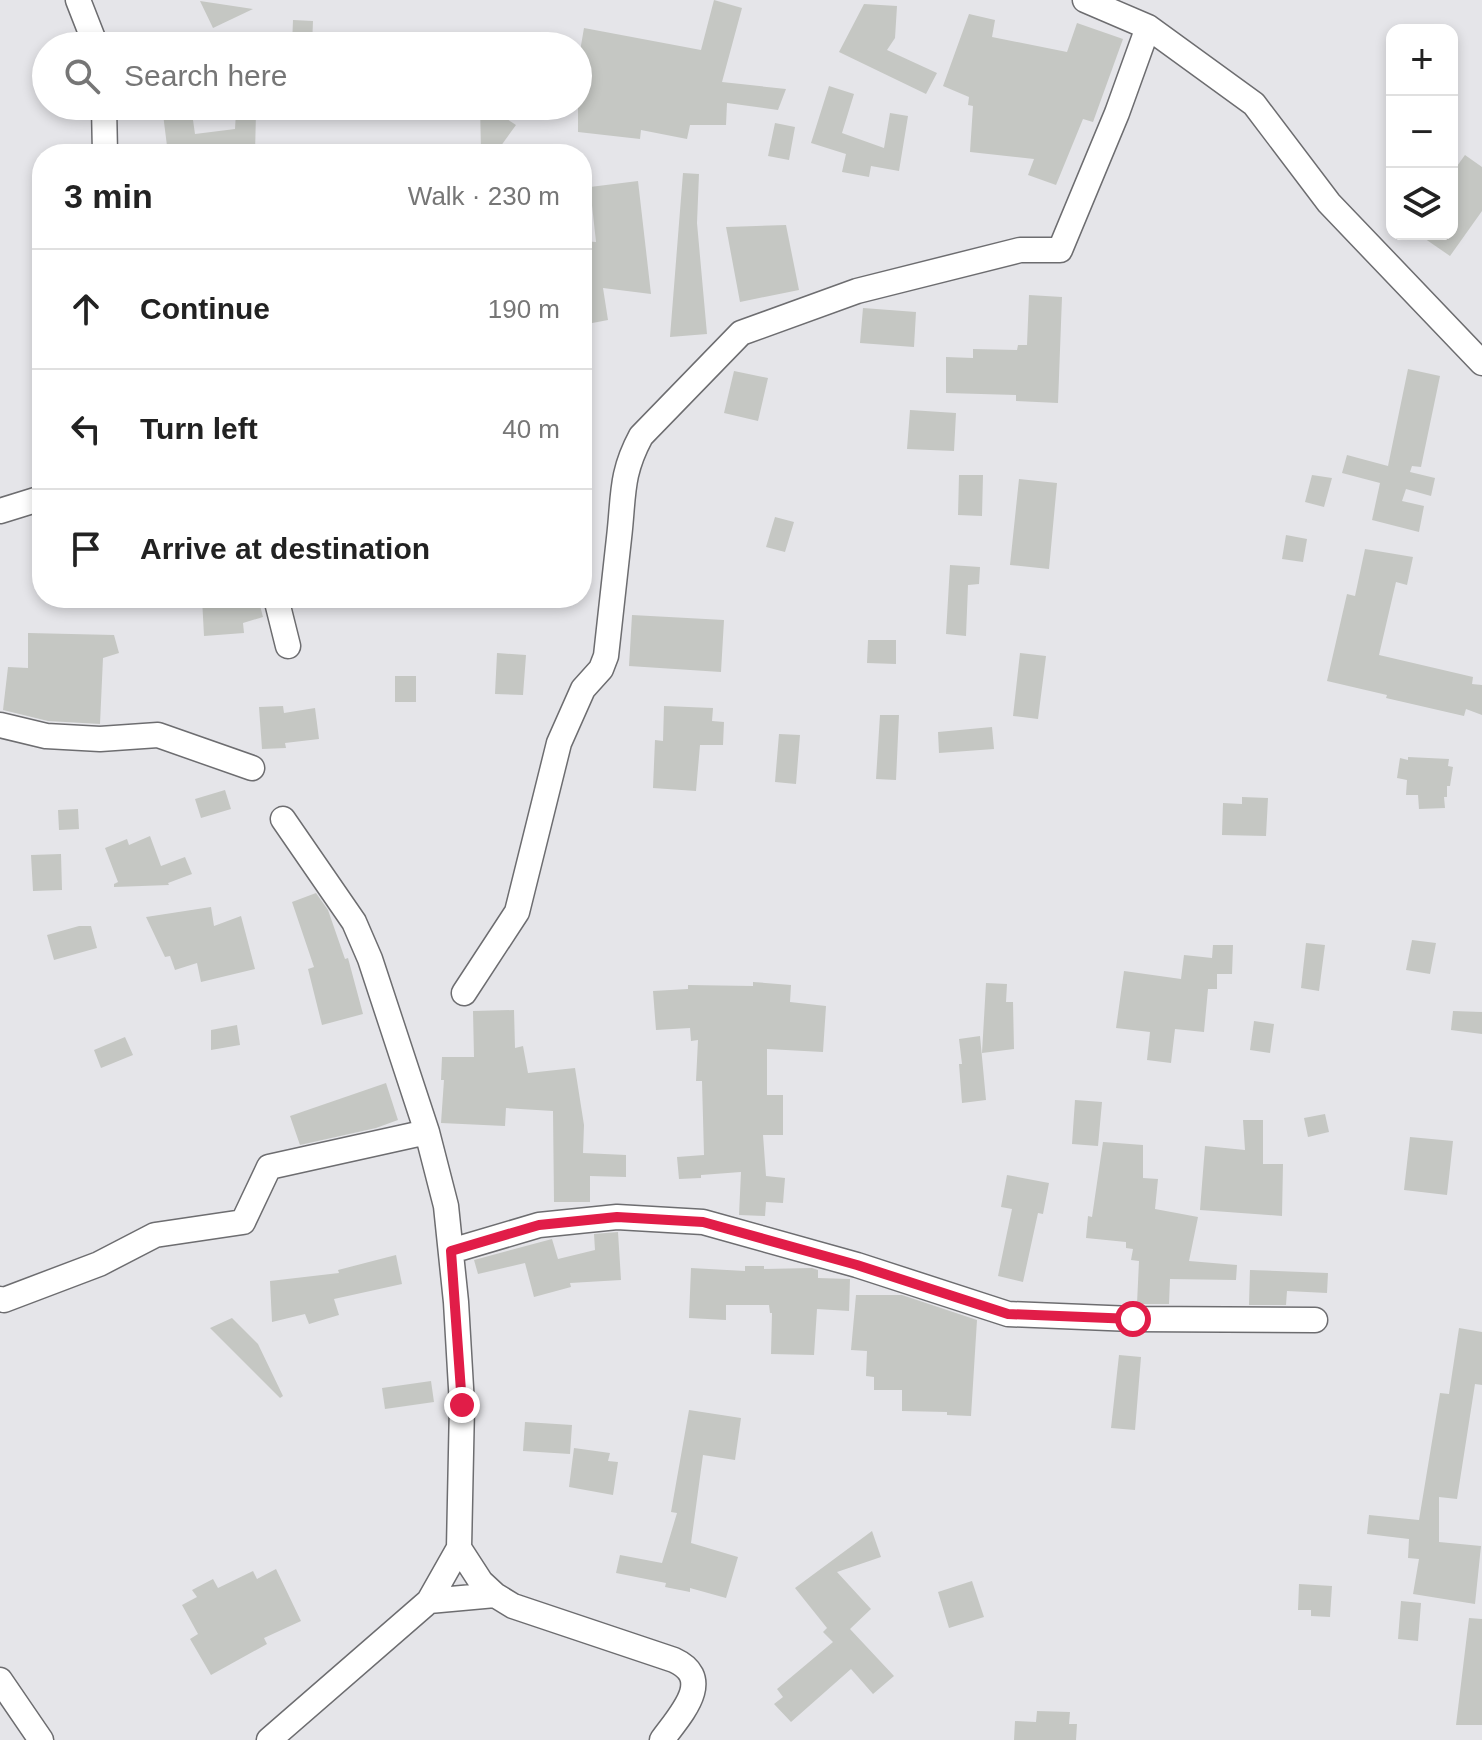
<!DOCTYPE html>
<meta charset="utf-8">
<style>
:root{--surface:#fff;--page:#f2f2f2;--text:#222;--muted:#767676;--line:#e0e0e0}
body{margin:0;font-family:Arial,sans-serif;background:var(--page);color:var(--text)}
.controls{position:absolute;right:24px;top:24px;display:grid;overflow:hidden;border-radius:16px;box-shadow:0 4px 12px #0003}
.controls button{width:72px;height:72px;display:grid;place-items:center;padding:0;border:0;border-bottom:2px solid var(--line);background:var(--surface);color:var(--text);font:40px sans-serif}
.stop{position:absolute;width:24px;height:24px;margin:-18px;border:6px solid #e11d48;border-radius:50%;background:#fff}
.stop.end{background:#e11d48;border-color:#fff;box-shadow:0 2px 8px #0008}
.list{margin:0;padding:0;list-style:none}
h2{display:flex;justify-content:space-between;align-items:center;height:104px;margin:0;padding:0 32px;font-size:34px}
h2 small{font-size:26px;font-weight:400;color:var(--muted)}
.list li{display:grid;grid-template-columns:52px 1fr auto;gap:24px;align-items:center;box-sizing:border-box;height:120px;padding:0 32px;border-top:2px solid var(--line)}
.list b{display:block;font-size:30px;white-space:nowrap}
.list em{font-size:26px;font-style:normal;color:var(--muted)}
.icon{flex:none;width:44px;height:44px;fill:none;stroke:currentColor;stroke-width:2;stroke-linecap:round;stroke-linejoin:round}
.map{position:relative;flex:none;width:1482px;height:1740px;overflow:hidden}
.search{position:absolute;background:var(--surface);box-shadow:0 4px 12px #0003;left:32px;top:32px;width:560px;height:88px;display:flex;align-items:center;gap:20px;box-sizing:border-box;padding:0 28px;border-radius:44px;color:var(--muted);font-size:30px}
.panel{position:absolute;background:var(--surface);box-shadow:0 4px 12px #0003;left:32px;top:144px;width:560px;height:464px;border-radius:32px}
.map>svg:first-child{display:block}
</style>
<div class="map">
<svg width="1482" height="1740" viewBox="0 0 1482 1740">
<rect width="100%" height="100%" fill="#e5e5e9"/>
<path fill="#c5c7c3" d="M714,0l28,8 -20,74 64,7 -8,21 -51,-7 -1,22h-36l-3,14 -46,-9 -1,9 -62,-7v-69l6,-35 117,22z
M200,1l53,8 -40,19z
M864,4l33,2 -2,32 -8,12 50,23 -11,21 -87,-42z
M969,14l26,6 -3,17 75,15 10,-29 46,16 -30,83 -10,-3 -27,66 -28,-10 6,-16 -64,-7 3,-46 -5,-1 1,-8 -26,-11z
M293,20l20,1 -1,25h-20z
M829,86l25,8 -12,39 42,15 6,-35 18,3 -9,55 -28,-5 -2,11 -27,-5 4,-18 -35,-11z
M162,106h29l4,28 40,-5 1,-17h20l-1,42h-87z
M480,106h7l29,19 -18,25h-17z
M775,123l20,4 -6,33 -21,-4z
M1465,155l17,12v44l-32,45 -32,-22h34v-61z
M683,173l16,1 -2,49 10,111 -37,3z
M638,181l13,113 -48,-6 5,32 -26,5v-84l14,1 -6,-55z
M786,225l13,65 -59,12 -14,-75z
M1029,295l33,2 -4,106 -42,-2v-6l-70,-2v-36l27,1v-9l44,1 1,-5h9z
M863,308l53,4 -2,35 -54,-4z
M1408,369l32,7 -19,91 -9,-1 -2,6 25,6 -4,18 -25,-7 -4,12 22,5 -5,26 -47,-12 8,-37 -38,-10 5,-18 41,11z
M734,371l34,7 -10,43 -34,-8z
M910,410l46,3 -2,38 -47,-2z
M959,475h24l-1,41 -24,-1z
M1312,475l20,3 -8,29 -19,-5z
M1019,479l38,4 -8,86 -39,-4z
M775,517l19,5 -9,30 -19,-5z
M1286,535l21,4 -4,23 -21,-3z
M1365,549l48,8 -6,28 -11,-3 -17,73 94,22 -1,7 10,1v30l-16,-6 -2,7 -78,-18 1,-3 -60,-14 20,-87 8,2z
M950,565l30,2 -1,17 -11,1 -2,51 -20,-2z
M202,598h56l5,19 -20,6 1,10 -40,3z
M632,615l92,5 -3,52 -92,-6z
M28,633l86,2 5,18 -16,5 -3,66 -52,-3 -45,-11 5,-43 20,1z
M868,640h28v24l-29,-1z
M497,653l29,2 -3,40 -28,-1z
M1020,653l26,3 -8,63 -25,-3z
M395,676h21v26h-21z
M283,706l1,7 31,-5 4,31 -34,4 1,5 -24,1 -3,-42z
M664,706l49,2 -1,13 12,1 -1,23h-23l-4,46 -43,-3 2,-48 8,1z
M880,715h19l-3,65 -20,-1z
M992,727l2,22 -55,4 -1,-21z
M779,734l21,1 -4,49 -21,-2z
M1408,757l41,2 -1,7 5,1 -3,19h-3v11h-3l1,11 -26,1 -1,-14h-12l1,-15 -10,-2 3,-20 8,2z
M225,790l6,19 -30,9 -6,-19z
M1242,797l26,1 -2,38 -44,-1 1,-32 19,1z
M78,809l1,20 -20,1 -1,-20z
M150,836l11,30 24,-9 7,17 -24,9 1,2 -55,2v-3l4,-2 -13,-34 22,-9 2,6z
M61,854l1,36 -29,1 -2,-36z
M316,893l12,17 17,49 3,-1 15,56 -41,11 -14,-56 6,-2 -22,-65z
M211,907l3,19 27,-10 14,53 -54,13 -4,-19 -22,7 -5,-14 -5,1 -19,-40z
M79,926h12l6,22 -43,12 -7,-25z
M1412,940l24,3 -6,31 -24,-4z
M1306,943l19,2 -6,46 -18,-3z
M1213,945h20l-1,29h-15v15h-9l-4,43 -29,-3 -4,34 -24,-3 3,-28 -34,-4 8,-57 57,8 3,-24 28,3z
M753,982l38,3 -1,17 36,4 -3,46 -56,-3v46h16v40h-20l3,41 19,2 -2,25 -17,-1 -1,14 -26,-1 2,-43 -40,3v3l-22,1 -2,-22 27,-2 -2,-74h-6l2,-41 -7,1 -1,-13 -34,2 -3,-39 35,-2v-4l65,1z
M986,983l21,1 -1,18h7l1,47 -32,4z
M514,1010l1,38 8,-2 5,27 47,-5 9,57 -1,28 43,2v22l-36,-1v26h-36l-1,-91 -47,-3 -1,18 -64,-3 3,-43h-3l1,-23h32l-1,-46z
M1453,1011l29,1v22l-31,-4z
M1254,1021l20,3 -4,29 -20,-3z
M237,1025l3,20 -29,5v-20z
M980,1036l6,64 -24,3 -3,-39h3l-3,-25z
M125,1037l8,18 -32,13 -7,-18z
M386,1083l12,37 -22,8 -76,17 -10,-29z
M1075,1100l27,2 -4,44 -26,-2z
M1325,1114l4,18 -21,5 -4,-19z
M1243,1120h20v44h20l-1,52 -82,-6 5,-64 40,4z
M1410,1137l43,4 -6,54 -43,-5z
M1103,1142l40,3v33l15,1 -3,30 43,8 -9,44 48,4 -1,15 -66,-1 -1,25h-32l2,-43 -8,-1 2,-11 -7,-1v-6l-40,-4 2,-22 4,1z
M1007,1175l42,8 -6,31 -5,-1 -15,69 -25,-6 14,-67 -11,-2z
M618,1232l3,48 -51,3 1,4 -37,10 -9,-34 -47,11 -4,-14 78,-21 6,20 37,-9 -1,-16z
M396,1255l6,29 -68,15 5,16 -30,9 -4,-10 -33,8 -2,-41 69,-8 -1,-3z
M745,1266h19v3l48,-1 6,2v8l32,1 -1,32 -32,-2 -3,46 -43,-1 1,-41h-2l-1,-8h-43v15l-37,-2 2,-50 54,3z
M1250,1270l78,3 -1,20 -40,-2 -1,14h-37z
M856,1295h46l75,25 -6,96 -24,-1v-3l-45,-1v-21h-28v-13l-8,-1 1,-25 -16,-1z
M232,1318l26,26 25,52 -3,2 -70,-70z
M1459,1328l23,4v53l-7,-1 -18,115 -18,-2v45l42,4 -6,58 -62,-10 6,-35 -11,-1 1,-19 -42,-5 2,-19 50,5 21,-127 9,1z
M1119,1355l22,2 -6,73 -24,-2z
M431,1381l3,21 -49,7 -3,-21z
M689,1410l52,8 -6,42 -32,-5 -12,88 47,14 -12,41 -36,-10v4l-25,-5 1,-4 -50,-10 4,-18 42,8 15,-50 -6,-1z
M525,1422l47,3 -2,29 -47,-3z
M574,1448l36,5 -2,8 10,1 -5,33 -44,-8z
M872,1531l9,26 -44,15 34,37 -21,20 44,47 -21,18 -22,-25 -60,53 -17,-18 9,-7 -6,-8 56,-47 -10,-10 4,-4 -32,-40z
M276,1569l25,52 -37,17 3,6 -56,31 -21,-36 8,-5 -16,-29 15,-8 -5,-7 21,-11 5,9 35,-17 4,8z
M972,1581l12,36 -35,11 -11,-36z
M1299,1584l33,2 -2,31 -19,-1v-6h-13z
M1401,1601l20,2 -3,38 -20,-2z
M1469,1618l13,1v106h-26z
M1037,1711l33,1 -1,12h8l-1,16h-62l1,-19 21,1z"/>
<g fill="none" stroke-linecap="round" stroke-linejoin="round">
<defs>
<path id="street" d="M78,0l18,46
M1085,0l63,27 106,77 75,99 153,160
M104,106l1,48
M0,511l42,-13
M276,598l12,48
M0,725l46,11 54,3 58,-4 94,33
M283,819l71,103 16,37 57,173 19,74 10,96 6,103 -3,143 22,34 14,13 18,11 161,54c42,19 5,56 -12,80
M464,993l53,-81 42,-169 24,-54 18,-20 5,-13c4,-39 9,-79 13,-118 5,-42 1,-63 22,-102l100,-103 116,-42 163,-41h40l57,-137 31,-86
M451,1251l88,-26 78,-8 86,5 154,43 151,49 125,5 182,1
M0,1299l4,1 95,-36 56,-29 88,-13 26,-55 158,-35
M429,1601l66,-6
M0,1680l41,60
M269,1740l160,-139 30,-53"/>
</defs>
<use href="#street" stroke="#6d6d70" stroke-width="27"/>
<use href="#street" stroke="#fff" stroke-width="24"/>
</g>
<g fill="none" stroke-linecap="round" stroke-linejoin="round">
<path stroke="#e11d48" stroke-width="10" d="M462,1405l-11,-154 88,-26 78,-8 86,5 154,43 151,49 125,5"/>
</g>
</svg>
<div class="controls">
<button>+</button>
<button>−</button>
<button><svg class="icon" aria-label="layers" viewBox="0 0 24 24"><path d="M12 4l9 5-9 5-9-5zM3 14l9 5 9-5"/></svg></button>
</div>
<div class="stop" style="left:1133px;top:1319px"></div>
<div class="stop end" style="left:462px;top:1405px"></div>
<div class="search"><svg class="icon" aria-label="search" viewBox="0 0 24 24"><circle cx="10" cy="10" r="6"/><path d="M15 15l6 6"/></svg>Search here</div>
<section class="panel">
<h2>3 min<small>Walk · 230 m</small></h2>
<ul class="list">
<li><svg class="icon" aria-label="ahead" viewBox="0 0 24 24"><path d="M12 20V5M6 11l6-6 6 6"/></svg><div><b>Continue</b></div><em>190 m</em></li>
<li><svg class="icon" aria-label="left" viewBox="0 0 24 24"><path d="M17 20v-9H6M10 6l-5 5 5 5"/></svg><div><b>Turn left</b></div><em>40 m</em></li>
<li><svg class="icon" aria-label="arrive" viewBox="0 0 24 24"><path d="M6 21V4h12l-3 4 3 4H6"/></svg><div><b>Arrive at destination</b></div></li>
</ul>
</section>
</div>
